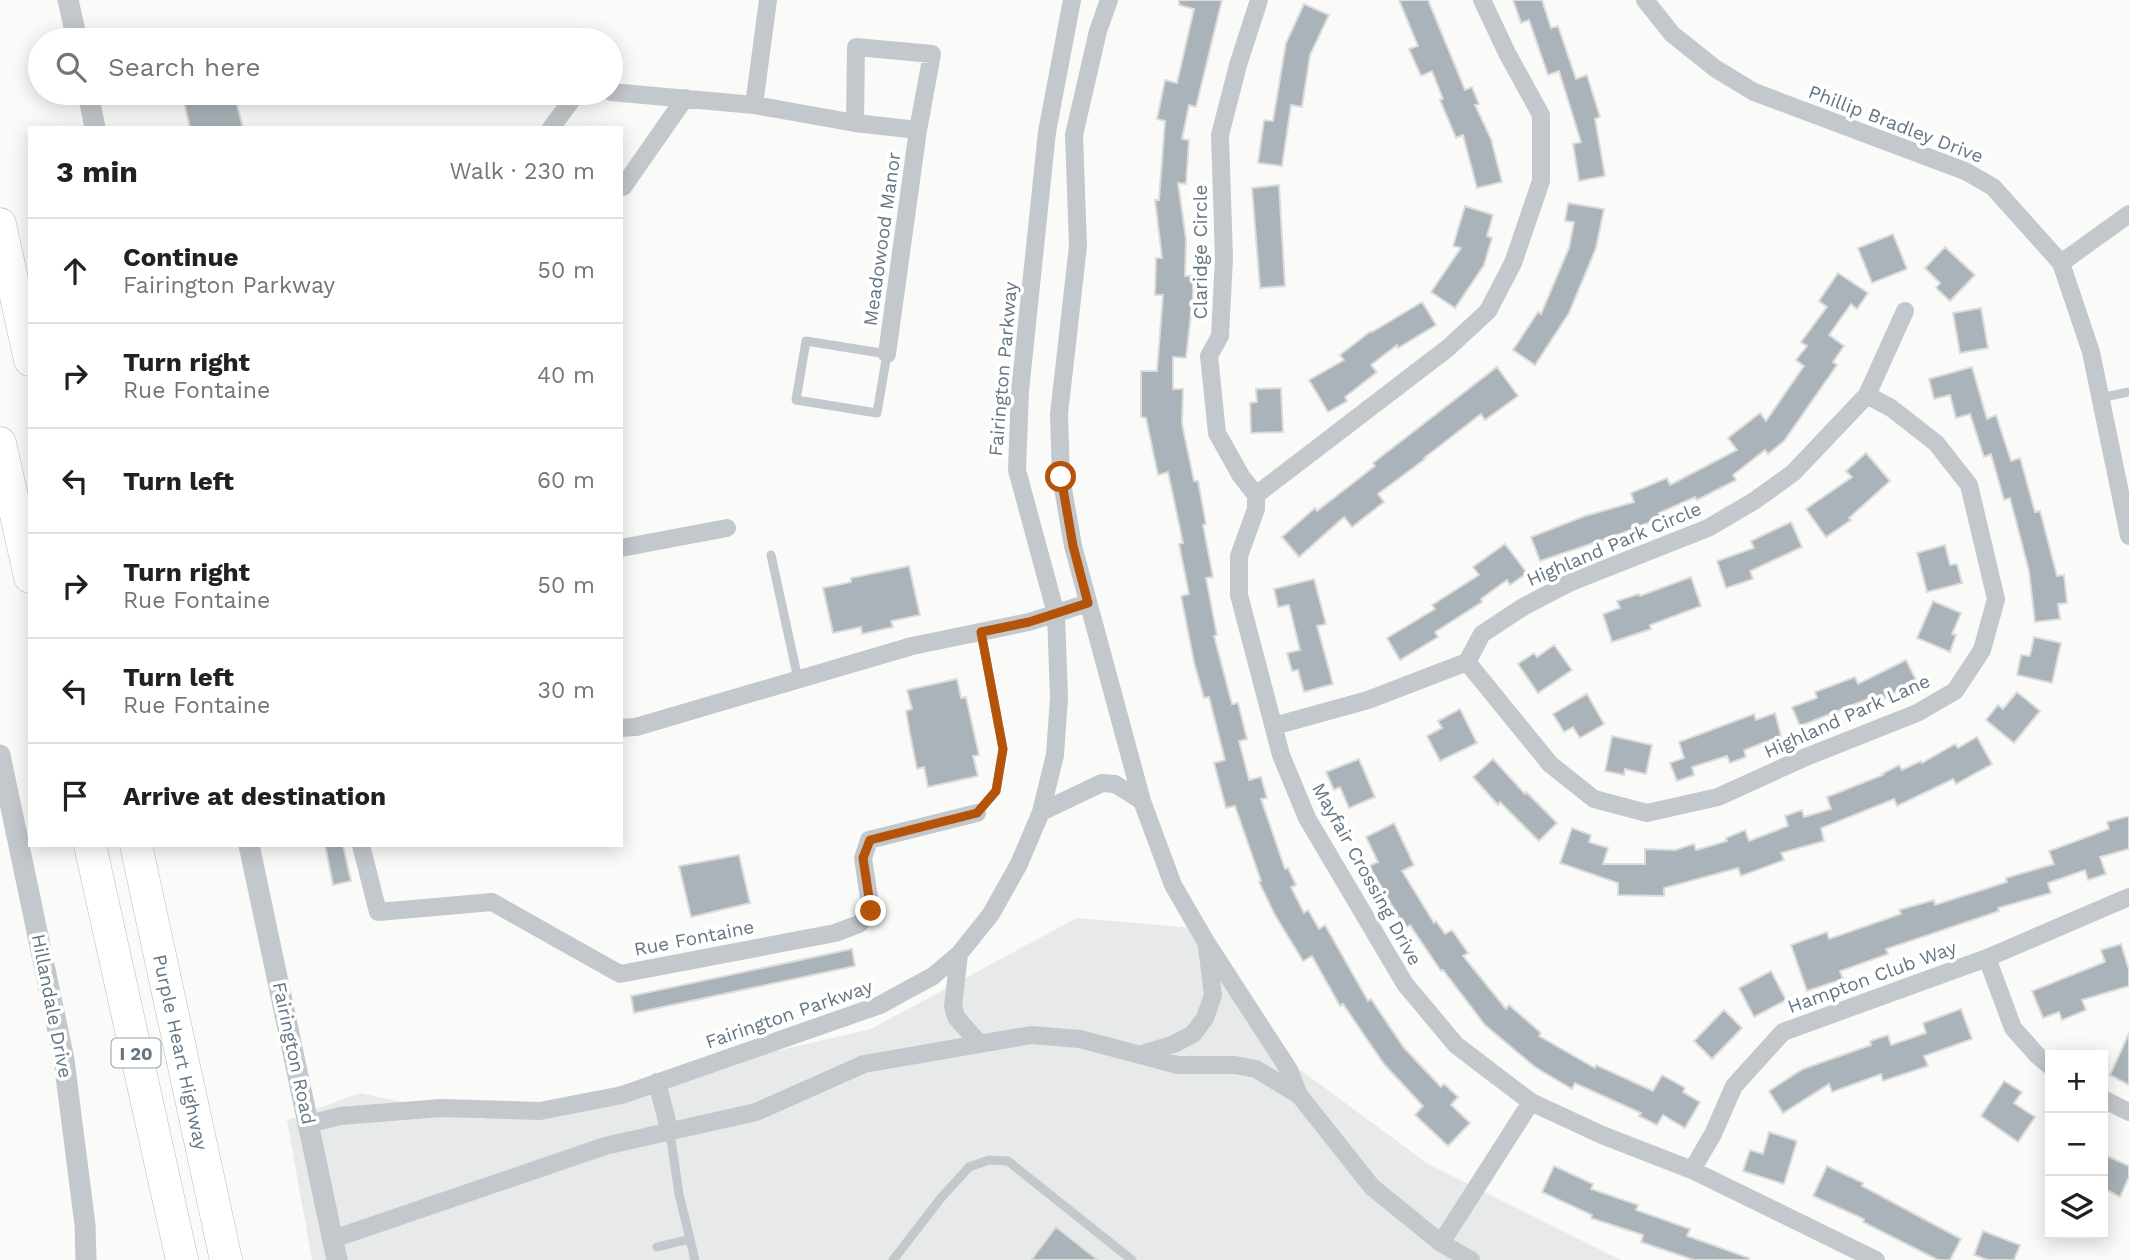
<!DOCTYPE html>
<meta charset="utf-8">
<style>
:root{--surface:#fff;--page:#f6f6f6;--text:#202124;--muted:#757577;--line:#e0e0e0}
body{margin:0;font-family:"Work Sans",sans-serif;background:var(--page);color:var(--text)}
.controls{position:absolute;right:21px;bottom:21px;display:grid;overflow:hidden;border-radius:0px;box-shadow:0 4px 18px #0003}
.controls button{width:63px;height:63px;display:grid;place-items:center;padding:0;border:0;border-bottom:2px solid var(--line);background:var(--surface);color:var(--text);font:35px sans-serif}
.stop{position:absolute;width:21px;height:21px;margin:-16px;border:5px solid #b45309;border-radius:50%;background:#fff}
.stop.end{background:#b45309;border-color:#fff;box-shadow:0 2px 7px #0008}
.list{margin:0;padding:0;list-style:none}
h2{display:flex;justify-content:space-between;align-items:center;height:91px;margin:0;padding:0 28px;font-size:30px}
h2 small{font-size:23px;font-weight:400;color:var(--muted)}
.list li{display:grid;grid-template-columns:46px 1fr auto;gap:21px;align-items:center;box-sizing:border-box;height:105px;padding:0 28px;border-top:2px solid var(--line)}
.list b{display:block;font-size:26px;white-space:nowrap}
.list p{margin:0;font-size:23px;white-space:nowrap;color:var(--muted)}
.list em{font-size:23px;font-style:normal;color:var(--muted)}
.icon{flex:none;width:38px;height:38px;fill:none;stroke:currentColor;stroke-width:2;stroke-linecap:round;stroke-linejoin:round}
.map{position:relative;flex:none;width:2129px;height:1260px;overflow:hidden}
.search{position:absolute;background:var(--surface);box-shadow:0 4px 18px #0003;left:28px;top:28px;width:595px;height:77px;display:flex;align-items:center;gap:18px;box-sizing:border-box;padding:0 24px;border-radius:38px;color:var(--muted);font-size:26px}
.panel{position:absolute;background:var(--surface);box-shadow:0 4px 18px #0003;left:28px;top:126px;width:595px;height:721px;border-radius:0px}
.map>svg:first-child{display:block}
</style>
<div class="map">
<svg width="2129" height="1260" viewBox="0 0 2129 1260">
<rect width="100%" height="100%" fill="#fafaf8"/>
<path fill="#e8e9e9" d="M1077,918l128,11 59,114 164,121 193,96h-1309l-25,-140 73,-27 121,26 390,-90z"/>
<path fill="#aab3b9" stroke="#dcdcda" stroke-width="2" d="M1179,0h43l-26,107 -7,-2 -7,34 7,1 -3,44 -8,-1 8,56 -1,37h8v20l-7,62 -13,-1v32h10l-1,35 12,57h4l8,43 -3,1 10,52 -7,1 11,57 -3,1 18,68 6,-1 9,36 -8,2 10,39 12,-3 6,21 -6,1 24,70 3,-1 8,17 -5,2 13,26 4,-3 11,19 6,-4 43,76 3,-2 33,49 37,39 3,-3 14,13 -7,8 19,18 -22,23 -33,-31 8,-9 -39,-42 -41,-60 -3,2 -28,-50 -9,5 -28,-46 -16,-33 2,-1 -26,-75 -9,2 -12,-45 11,-3 -16,-63 -5,1 -10,-36 -13,-66 8,-2 -10,-50 4,-1 -15,-71 -10,3 -12,-57 -5,-1v-46h16l6,-76h-8l1,-37h6l-7,-58h4l6,-79 -8,-2 8,-39 12,3 17,-74 -15,-4z
M1399,0h29l37,90 7,-3 7,17 -4,1 16,34 11,43 -25,6 -14,-53 -7,3 -16,-38 3,-1 -11,-28 -11,5 -12,-27 9,-3z
M1513,0h29l9,28 7,-2 18,53 11,-4 13,42 -5,2 10,57 -26,5 -6,-37 8,-2 -22,-71 -11,4 -19,-55 -8,3z
M1304,4l25,11 -19,40 -8,52 -11,-2 -9,61 -24,-3 6,-43 9,1 13,-78z
M222,93h12l9,35h-53l-6,-26z
M1279,185l6,101 -25,2 -8,-100z
M1568,203l36,6 -8,39 -27,65 -34,52 -22,-15 25,-38 3,2 28,-66 5,-26 -9,-1z
M1465,206l28,9 -6,21 5,2 -8,27 -29,43 -24,-16 30,-44 -8,-2z
M1893,234l14,35 -35,14 -14,-35z
M1945,247l30,28 -25,26 -14,-13 4,-5 -15,-15z
M1838,273l30,20 -11,16 -6,-5 -22,31 15,11 -11,16 4,3 -53,76 -16,13 -3,-4 -32,25 3,5 -39,20 -2,-3 -36,16 2,5 -38,15 -83,28 -9,-24 54,-21 49,-14 -3,-9 36,-15 3,7 67,-35 -9,-12 32,-25 6,8 38,-55 -8,-6 11,-14 -6,-4 26,-35 -8,-6z
M1422,302l14,23 -38,23 -1,-3 -26,20 6,7 -32,25 2,4 -19,11 -19,-32 35,-20 -4,-5 31,-24 1,1z
M1981,308l7,40 -28,5 -7,-40z
M1497,367l21,29 -33,24 -4,-6 -57,44 1,1 -47,35 6,8 -32,25 -8,-10 -45,40 -17,-20 33,-29 2,3 58,-45 -2,-3z
M1972,367l15,52 9,-4 15,46 9,-3 15,54 5,-1 17,65 7,-1 3,28 -9,1 2,15 -25,3 -6,-51 -19,-73 -6,2 -13,-46 -7,3 -14,-43 -14,4 -6,-23 -16,4 -5,-20z
M1281,388l2,44 -32,1 -1,-30 7,-1 -1,-13z
M1866,453l24,28 -41,37 2,2 -25,17 -20,-28 46,-32 -6,-6z
M1791,522l11,25 -52,24 3,8 -27,9 -9,-27 37,-13 -3,-7z
M1505,544l22,29 -17,12 -3,-5 -26,19 1,3 -47,30 3,5 -38,23 -13,-22 48,-29 -3,-4 47,-30 -6,-8z
M1945,545l5,20 7,-1 5,19 -35,9 -10,-39z
M909,566l11,49 -29,6 2,6 -31,7 -1,-7 -28,6 -10,-45 28,-6v-4z
M1691,577l10,29 -51,19 1,4 -39,13 -9,-28 17,-6 -3,-7 22,-7 1,2z
M1314,579l12,45 -9,2 16,58 -29,8 -6,-22 -6,1 -5,-18 13,-3 -11,-45 -11,2 -4,-18z
M1933,601l28,12 -9,21 4,1 -6,17 -33,-14z
M2034,637l27,6 -9,40 -35,-8 4,-20 9,1z
M1554,645l18,25 -34,23 -20,-29 16,-11 3,4z
M1906,660l11,22 -40,20 -2,-6 -75,30 -8,-19 25,-9 -2,-6 40,-15 3,7z
M957,679l4,19 5,-1 13,58 -6,1 5,20 -50,11 -4,-20 -7,2 -7,-35 -4,-23 6,-2 -5,-19z
M2017,692l23,19 -26,32 -28,-23 12,-15 5,4z
M1587,694l17,30 -24,14 -7,-11 -9,5 -11,-18z
M1460,709l17,34 -37,18 -13,-25 15,-8 -4,-7z
M1775,713l6,23 -37,14 2,7 -16,6 -3,-7 -35,11 2,8 -17,6 -7,-18 14,-5 -5,-16 75,-28 2,6z
M1612,736l40,9 -6,29 -21,-5 -1,6 -19,-4z
M1977,737l15,27 -36,20 -3,-5 -56,27 -3,-7 -73,29 3,13 -43,12 3,7 -43,16 -3,-8 -74,20v8l-46,-1v-12l-58,-20 12,-35 19,7 -2,7 19,6 -5,16h42v-15l30,1 19,-6 2,6 31,-9 -1,-3 19,-8 4,11 39,-15 -3,-10 17,-6 2,7 27,-8 -4,-12 56,-22 -1,-1 17,-9 3,5 19,-9 1,2 33,-19 3,4z
M1359,759l16,38 -26,11 -9,-21 -6,3 -8,-18z
M1493,759l32,35 1,-2 31,31 -18,18 -39,-39 -2,3 -25,-28z
M2129,816v33l-29,8 6,17 -18,6 -3,-10 -37,13 3,10 -53,15 1,3 -113,38 2,5 -48,17 3,8 -36,12 -16,-46 36,-13 2,7 72,-25 -2,-4 35,-10 1,5 72,-23 -1,-4 48,-14 -5,-13 60,-22 -2,-7z
M1394,823l20,42 -12,6 32,52 2,-2 9,13 7,-4 16,23 -5,3 43,53 3,-4 32,28 -2,3 56,32 1,-3 57,26 9,-16 23,13 -2,4 17,10 -15,26 -22,-13 -6,10 -18,-9 2,-3 -66,-30 -3,6 -37,-22 -50,-42 -42,-55 -2,1 -31,-46 -5,3 -36,-62 9,-4 -12,-25z
M325,845h18l8,36 -18,4z
M739,855l11,48 -59,14 -12,-51z
M2121,944l8,26v16l-47,14 4,10 -24,10 -3,-8 -16,6 -11,-27 73,-29 -4,-12z
M852,949l3,17 -221,47 -3,-17z
M1771,971l15,29 -32,17 -15,-29z
M1961,1009l11,30 -48,17 4,10 -45,15 -2,-7 -49,18 -3,-8 -46,29 -14,-22 34,-22 68,-24 -1,-4 18,-6 3,10 35,-12 -3,-10z
M1724,1010l18,18 -30,31 -18,-18z
M2129,1033v52l-19,-10z
M2004,1081l18,11 -8,11 21,14 -17,25 -37,-26z
M1769,1132l28,9 -13,43 -41,-13 7,-21 13,4z
M2103,1154l26,12v11l-9,20 -17,-9z
M1554,1166l39,18 -2,5 47,16 -2,5 54,19 -3,7 62,22 -1,2h-54l-53,-18 2,-7 -52,-17 1,-3 -50,-23z
M1827,1166l36,17 -1,3 99,53 -11,21h-12l-75,-38 1,-3 -51,-23z
M1056,1227l42,33h-67z
M1983,1231l37,14 -6,15h-26l-14,-5z"/>
<g fill="none" stroke-linecap="round" stroke-linejoin="round">
<defs>
<g id="motorway">
<path d="M0,224l30,136"/>
<path d="M0,443l30,134"/>
<path d="M90,845l92,415"/>
<path id="s1" d="M136,845l90,415"/>
</g>
</defs>
<use href="#motorway" stroke="#b4b9bd" stroke-width="33"/>
<path stroke="#c3c8cc" stroke-width="9" d="M806,341l81,13 -10,59 -81,-13z
M2100,398l29,-6
M771,555l27,124
M977,813l19,-22 7,-42 -22,-117
M670,1133l9,61 16,66
M657,1247l33,-8
M893,1260l48,-62 28,-31 20,-7 19,1 124,99"/>
<path stroke="#c3c8cc" stroke-width="18" d="M1109,0l-11,31 -24,104 4,111 -19,168 2,63 12,69 69,255 31,84 33,57 83,128 10,25
M1482,0l25,53 34,62v66l-28,82 -25,48 -40,37 -192,147v14l-17,47v39l42,160 26,63 98,166 51,61 75,57 71,33 90,35 184,90
M1645,0l27,34 44,35 38,23 211,79 28,16 68,76 30,89 38,184
M611,92l143,13 101,18 63,7
M754,105l14,-105
M855,123l1,-76 76,7 -14,76 -31,224
M551,128l26,-35
M621,185l2,2 62,-89
M2061,263l68,-49
M1256,495l-15,-19 -24,-43 -8,-77 11,-20 4,-78 -4,-123 18,-70 21,-65
M621,548l106,-20
M1467,662l83,102 44,35 53,14 71,-16 88,-40 111,-44 38,-22 27,-41 14,-51 -27,-114 -33,-42 -45,-35 -24,-13
M1274,726l94,-26 99,-38 15,-28 41,-27 46,-24 139,-55 46,-27 39,-28 74,-78 38,-84
M621,728l15,-1 276,-81 117,-24 59,-19
M1041,812l61,-29 13,1 27,17
M361,845l17,67 114,-10 128,72 215,-41 24,-9 12,-13 -8,-53 6,-18 108,-27
M959,954l-6,52 3,11 23,26
M1987,958l26,70 24,27 13,11
M1142,1054l32,-10 19,-10 12,-16 8,-23 -6,-48
M657,1082l13,51
M2103,1099l26,13
M309,1124l31,-8 101,-8 99,3 82,-16 258,-90 53,-29 26,-22 32,-40 28,-50 22,-52 14,-57 4,-57 -3,-84 -39,-144 3,-79 27,-259 25,-132
M1692,1170l21,-36 21,-48 49,-54 204,-74 142,-61
M333,1239l272,-93 151,-34 108,-48 167,-29 49,4 98,26h57l21,4 43,26 73,92 69,56 30,17
M1441,1243l90,-141"/>
<path stroke="#c3c8cc" stroke-width="21" d="M68,0l9,40
M88,93l7,35
M0,755l64,305 21,165 1,35
M249,845l88,415"/>
<use href="#motorway" stroke="#fff" stroke-width="32"/>
</g>
<g fill="none" stroke-linecap="round" stroke-linejoin="round">
<path stroke="#b45309" stroke-width="9" d="M871,911l-8,-53 7,-18 107,-27 19,-22 7,-42 -22,-117 48,-10 59,-19 -15,-57 -12,-69"/>
</g>
<g text-anchor="middle" dominant-baseline="central" stroke-width="7" stroke-linejoin="round" paint-order="stroke">
<rect fill="#fff" stroke="#939fa8" stroke-width="2" x="111.5" y="1038.5" width="49" height="29" rx="5"/>
<g font-size="18" font-weight="bold" fill="#657683">
<text x="136" y="1053">I 20</text>
</g>
<g font-size="19" fill="#657683" stroke="#fff">
<text transform="translate(1896 124) rotate(21)">Phillip Bradley Drive</text>
<text transform="translate(882 239) rotate(-82)">Meadowood Manor</text>
<text transform="translate(1200 252) rotate(-90)">Claridge Circle</text>
<text transform="translate(1003 369) rotate(-85)">Fairington Parkway</text>
<text transform="translate(1614 544) rotate(-23)">Highland Park Circle</text>
<text transform="translate(1847 716) rotate(-24)">Highland Park Lane</text>
<text transform="translate(1367 874) rotate(61)">Mayfair Crossing Drive</text>
<text transform="translate(694 938) rotate(-11)">Rue Fontaine</text>
<text transform="translate(1872 977) rotate(-20)">Hampton Club Way</text>
<text transform="translate(52 1006) rotate(79)">Hillandale Drive</text>
<text transform="translate(789 1014) rotate(-19)">Fairington Parkway</text>
<text stroke="none"><textPath href="#s1" startOffset="212">Purple Heart Highway</textPath></text>
<text transform="translate(294 1053) rotate(78)">Fairington Road</text>
</g>
</g>
</svg>
<div class="controls">
<button>+</button>
<button>−</button>
<button><svg class="icon" aria-label="layers" viewBox="0 0 24 24"><path d="M12 4l9 5-9 5-9-5zM3 14l9 5 9-5"/></svg></button>
</div>
<div class="stop" style="left:1061px;top:477px"></div>
<div class="stop end" style="left:871px;top:911px"></div>
<div class="search"><svg class="icon" aria-label="search" viewBox="0 0 24 24"><circle cx="10" cy="10" r="6"/><path d="M15 15l6 6"/></svg>Search here</div>
<section class="panel">
<h2>3 min<small>Walk · 230 m</small></h2>
<ul class="list">
<li><svg class="icon" aria-label="ahead" viewBox="0 0 24 24"><path d="M12 20V5M6 11l6-6 6 6"/></svg><div><b>Continue</b><p>Fairington Parkway</p></div><em>50 m</em></li>
<li><svg class="icon" aria-label="right" viewBox="0 0 24 24"><path d="M7 20v-9h11M14 6l5 5-5 5"/></svg><div><b>Turn right</b><p>Rue Fontaine</p></div><em>40 m</em></li>
<li><svg class="icon" aria-label="left" viewBox="0 0 24 24"><path d="M17 20v-9H6M10 6l-5 5 5 5"/></svg><div><b>Turn left</b></div><em>60 m</em></li>
<li><svg class="icon" aria-label="right" viewBox="0 0 24 24"><path d="M7 20v-9h11M14 6l5 5-5 5"/></svg><div><b>Turn right</b><p>Rue Fontaine</p></div><em>50 m</em></li>
<li><svg class="icon" aria-label="left" viewBox="0 0 24 24"><path d="M17 20v-9H6M10 6l-5 5 5 5"/></svg><div><b>Turn left</b><p>Rue Fontaine</p></div><em>30 m</em></li>
<li><svg class="icon" aria-label="arrive" viewBox="0 0 24 24"><path d="M6 21V4h12l-3 4 3 4H6"/></svg><div><b>Arrive at destination</b></div></li>
</ul>
</section>
</div>
